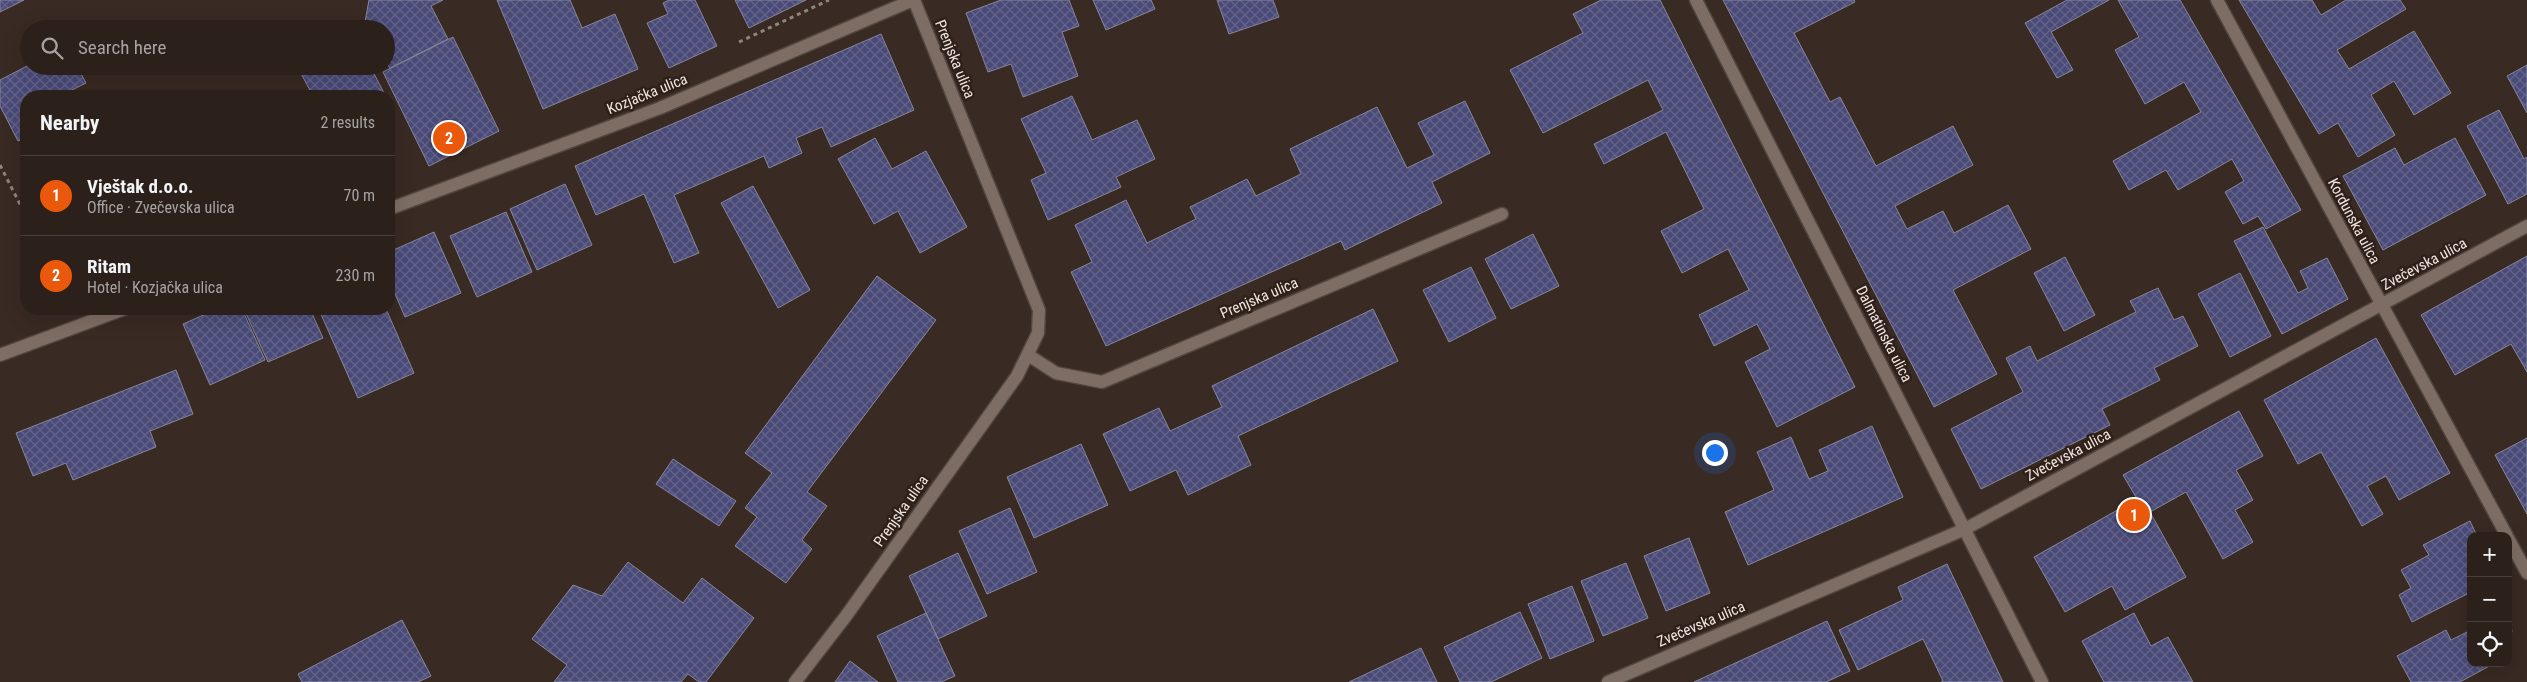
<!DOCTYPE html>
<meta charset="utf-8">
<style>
:root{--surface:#2b201a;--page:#332823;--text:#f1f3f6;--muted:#a6a3a2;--line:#473e39;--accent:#ea580c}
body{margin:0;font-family:"Roboto Condensed",sans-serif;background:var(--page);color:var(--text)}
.controls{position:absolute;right:15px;bottom:15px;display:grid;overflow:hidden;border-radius:10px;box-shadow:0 5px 20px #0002}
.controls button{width:45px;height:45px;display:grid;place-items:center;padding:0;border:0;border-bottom:1px solid var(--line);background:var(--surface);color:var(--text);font:25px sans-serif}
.you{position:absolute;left:1714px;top:452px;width:18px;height:18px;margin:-12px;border:4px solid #fff;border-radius:50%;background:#1a73e8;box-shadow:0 0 0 8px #1a73e833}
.badge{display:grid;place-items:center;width:32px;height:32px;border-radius:50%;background:var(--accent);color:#fff;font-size:16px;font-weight:700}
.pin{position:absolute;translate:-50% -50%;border:2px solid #fff;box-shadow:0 1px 5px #0006}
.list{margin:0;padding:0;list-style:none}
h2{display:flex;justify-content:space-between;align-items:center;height:65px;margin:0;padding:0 20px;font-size:21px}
h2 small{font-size:16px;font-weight:400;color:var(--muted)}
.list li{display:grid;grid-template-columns:32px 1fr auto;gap:15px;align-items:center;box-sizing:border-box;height:80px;padding:0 20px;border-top:1px solid var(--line)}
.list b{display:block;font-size:19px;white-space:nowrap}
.list p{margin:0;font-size:16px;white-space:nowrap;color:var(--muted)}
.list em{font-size:16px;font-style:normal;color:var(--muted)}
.icon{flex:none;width:28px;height:28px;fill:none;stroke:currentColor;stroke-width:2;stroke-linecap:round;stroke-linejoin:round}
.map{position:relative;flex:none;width:2527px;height:682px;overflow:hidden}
.search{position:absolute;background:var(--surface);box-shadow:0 5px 20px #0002;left:20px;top:20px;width:375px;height:55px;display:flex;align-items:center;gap:12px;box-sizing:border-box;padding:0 18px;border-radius:28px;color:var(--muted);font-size:19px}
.panel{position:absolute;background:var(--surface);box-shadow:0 5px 20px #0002;left:20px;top:90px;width:375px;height:225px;border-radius:20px}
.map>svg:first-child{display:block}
</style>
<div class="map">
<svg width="2527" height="682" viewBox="0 0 2527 682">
<defs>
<pattern id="building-cross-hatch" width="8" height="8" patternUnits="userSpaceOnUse" patternTransform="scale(1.25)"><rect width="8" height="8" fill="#494a78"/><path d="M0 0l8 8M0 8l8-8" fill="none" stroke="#64648b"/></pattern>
</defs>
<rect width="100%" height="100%" fill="#392a23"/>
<path fill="url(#building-cross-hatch)" stroke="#858698" d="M0,0h24l-24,12z
M369,0h74l-12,6 17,33 -58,29 -4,-6v-33h-17l-4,-7z
M497,0h73l12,28 33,-14 23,55 -95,40z
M669,0h26l22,46 -48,22 -22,-45 21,-9 -5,-11z
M735,0h71l-57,28z
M1001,0h68l10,26 -17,6 16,44 -55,21 -12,-33 -23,8 -22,-59z
M1093,0h58l4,9 -49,21z
M1217,0h56l6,17 -50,17z
M1601,0h59l195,387 -78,40 -32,-65 25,-13 -13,-25 -43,22 -15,-31 50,-25 -21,-41 -46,24 -21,-42 43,-22 -38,-77 -62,32 -10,-20 69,-34 -15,-30 -105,53 -33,-63 73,-37 -10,-19z
M1723,0h131l1,2 -61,31 36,69 10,-5 36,69 77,-40 20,39 -78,41 12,23 36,-18 11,22 54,-28 23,44 -78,41 44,84 -63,33z
M2067,0h42l-58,32 22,38 -16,8 -32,-55z
M2118,0h62l121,210 -35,19 -8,-13 -15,8 -18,-32 19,-11 -12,-22 -54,31 -12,-20 -37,20 -16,-29 88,-49 -17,-30 -39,22 -30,-54 24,-13z
M2239,0h73l9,15 25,-15h54l6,9 -69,41 12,19 65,-38 37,62 -37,22 -20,-34 -23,14 24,40 -37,22 -20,-34 -19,11z
M881,34l33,76 -83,37 -9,-20 -26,11 6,15 -33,15 -5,-12 -90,39 25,58 -25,10 -30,-69 -48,21 -21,-49z
M453,37l46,94 -70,35 -46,-94z
M29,65l48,1 9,17 -26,13h-34v41l-8,4 -18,-35v-26z
M2527,65v48l-20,-37z
M297,66h73l14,27 -6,3h-65z
M1072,96l20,44 45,-20 18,39 -39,18 5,10 -73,33 -17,-40 15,-7 -25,-54z
M1465,101l25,52 -58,29 10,21 -97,47 -4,-9 -235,105 -35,-74 21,-10 -17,-37 51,-25 21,43 49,-24 -6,-12 57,-28 9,17 45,-22 -11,-25 87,-42 30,61 27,-13 -16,-32z
M2499,110l25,49 3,-2v37l-19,10 -41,-78z
M875,138l17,31 34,-18 41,76 -47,26 -22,-42 -24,13 -36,-65z
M2455,138l31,57 -103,55 -40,-74 52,-28 9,17z
M565,184l27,61 -55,25 -27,-61z
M753,186l57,104 -32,18 -57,-105z
M506,212l26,60 -55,25 -27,-61z
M2263,227l35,66 10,-5 -8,-17 27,-13 21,41 -66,35 -48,-93z
M434,232l27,61 -56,24 -16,-37v-28z
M1533,234l26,52 -48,23 -26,-50z
M2527,256v116l-16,-28 -56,31 -34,-60z
M2065,257l30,58 -31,16 -30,-58z
M1471,267l25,51 -47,24 -26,-52z
M2240,273l31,63 -41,21 -32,-63z
M877,276l59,44 -129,172 20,14 -25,34 10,9 -26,34 -51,-37 22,-29 -12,-9 27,-35 -27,-20z
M2158,288l16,32 9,-4 15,30 -44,22 6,12 -58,29 8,16 -129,64 -30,-60 72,-37 -17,-34 24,-12 7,15 99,-49 -6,-11z
M217,309h25l23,51 -55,25 -27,-61z
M244,309h66l13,29 -55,24z
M326,309h60l28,64 -56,25 -38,-86z
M1373,309l25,52 -160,75 13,29 -63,30 -12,-25 -46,21 -27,-57 56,-26 11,23 52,-24 -10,-21z
M2376,338l74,135 -51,27 -13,-24 -19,10 16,28 -21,12 -41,-74 -23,12 -34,-64z
M176,370l17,44 -43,17 6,16 -83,33 -7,-17 -33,13 -17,-43z
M2239,411l24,45 -27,14 17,30 -18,10 18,32 -30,17 -37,-67 -36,20 36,65 -61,33 -13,-24 -47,26 -31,-55 103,-58 -14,-24z
M1872,426l31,71 -155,68 -23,-53 49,-22 -17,-38 34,-15 18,42 19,-8 -9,-21z
M2527,438v76l-32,-59z
M1081,444l27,61 -74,33 -27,-61z
M673,459l63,42 -17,25 -63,-42z
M1010,508l27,64 -50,22 -28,-63z
M2470,521l7,15h-6v56l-59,30 -13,-27 12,-7 -10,-18 28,-15 -6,-10z
M1689,538l21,55 -44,18 -22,-55z
M958,553l29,63 -49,23 -29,-63z
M628,562l55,41 19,-25 52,40 -48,64h-7l-11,-8 -7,8h-127l13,-17 -35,-26 41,-54 29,11z
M1626,563l22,55 -45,18 -22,-55z
M1947,564l56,118h-62l2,-1 -20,-42 -65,31 -19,-40 64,-30 -5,-13z
M1572,586l22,55 -44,18 -22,-55z
M1520,612l22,46 -51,24h-31l-16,-35z
M926,613l29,63 -14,6h-43l-21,-46z
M2134,613l17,33 17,-9 25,45h-89l-22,-41z
M402,620l29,56 -13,6h-116l-4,-8z
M1827,621l23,50 -24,11h-132z
M2508,628l4,2 -4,26z
M2446,630l5,10 20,-10v33h24l-35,19h-49l-14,-26z
M1421,648l16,34h-88z
M850,661l28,21h-43z"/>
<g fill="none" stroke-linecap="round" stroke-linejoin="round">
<defs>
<path id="minor" d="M1696,0l346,682
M2217,0l290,536
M389,209l271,-101 253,-108
M0,355l124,-46
M1028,355l28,18 46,9 400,-168
M2508,538l19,35
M795,682l51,-66 171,-240 21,-43 1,-23 -125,-310
M1608,682l357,-153 562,-303"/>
</defs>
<use href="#minor" stroke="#52453f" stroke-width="15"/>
<path stroke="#90847e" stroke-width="3" stroke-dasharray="4 4" stroke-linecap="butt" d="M739,42l90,-42
M0,165l26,51"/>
<use href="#minor" stroke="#7e6d64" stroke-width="12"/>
</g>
<g text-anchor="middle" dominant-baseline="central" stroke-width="5" stroke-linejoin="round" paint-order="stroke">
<g font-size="15" fill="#efe5e0" stroke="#2f2019">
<text transform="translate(955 59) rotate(68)">Prenjska ulica</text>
<text transform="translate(647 94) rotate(-22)">Kozjačka ulica</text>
<text transform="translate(2354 221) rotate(62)">Kordunska ulica</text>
<text transform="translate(2424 264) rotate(-28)">Zvečevska ulica</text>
<text transform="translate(1259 298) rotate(-23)">Prenjska ulica</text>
<text transform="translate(1884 334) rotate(63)">Dalmatinska ulica</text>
<text transform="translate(2068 455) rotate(-28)">Zvečevska ulica</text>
<text transform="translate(901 511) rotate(-55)">Prenjska ulica</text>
<text transform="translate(1701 624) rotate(-23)">Zvečevska ulica</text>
</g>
</g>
</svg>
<div class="controls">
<button>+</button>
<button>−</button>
<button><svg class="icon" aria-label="locate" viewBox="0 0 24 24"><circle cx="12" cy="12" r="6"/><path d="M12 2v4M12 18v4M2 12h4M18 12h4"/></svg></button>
</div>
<div class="you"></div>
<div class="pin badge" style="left:2134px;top:515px">1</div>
<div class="pin badge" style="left:449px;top:138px">2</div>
<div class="search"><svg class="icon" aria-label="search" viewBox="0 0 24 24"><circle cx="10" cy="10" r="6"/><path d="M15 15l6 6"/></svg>Search here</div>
<section class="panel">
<h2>Nearby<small>2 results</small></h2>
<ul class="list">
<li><span class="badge">1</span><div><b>Vještak d.o.o.</b><p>Office · Zvečevska ulica</p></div><em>70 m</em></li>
<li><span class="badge">2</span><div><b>Ritam</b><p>Hotel · Kozjačka ulica</p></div><em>230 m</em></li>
</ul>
</section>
</div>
